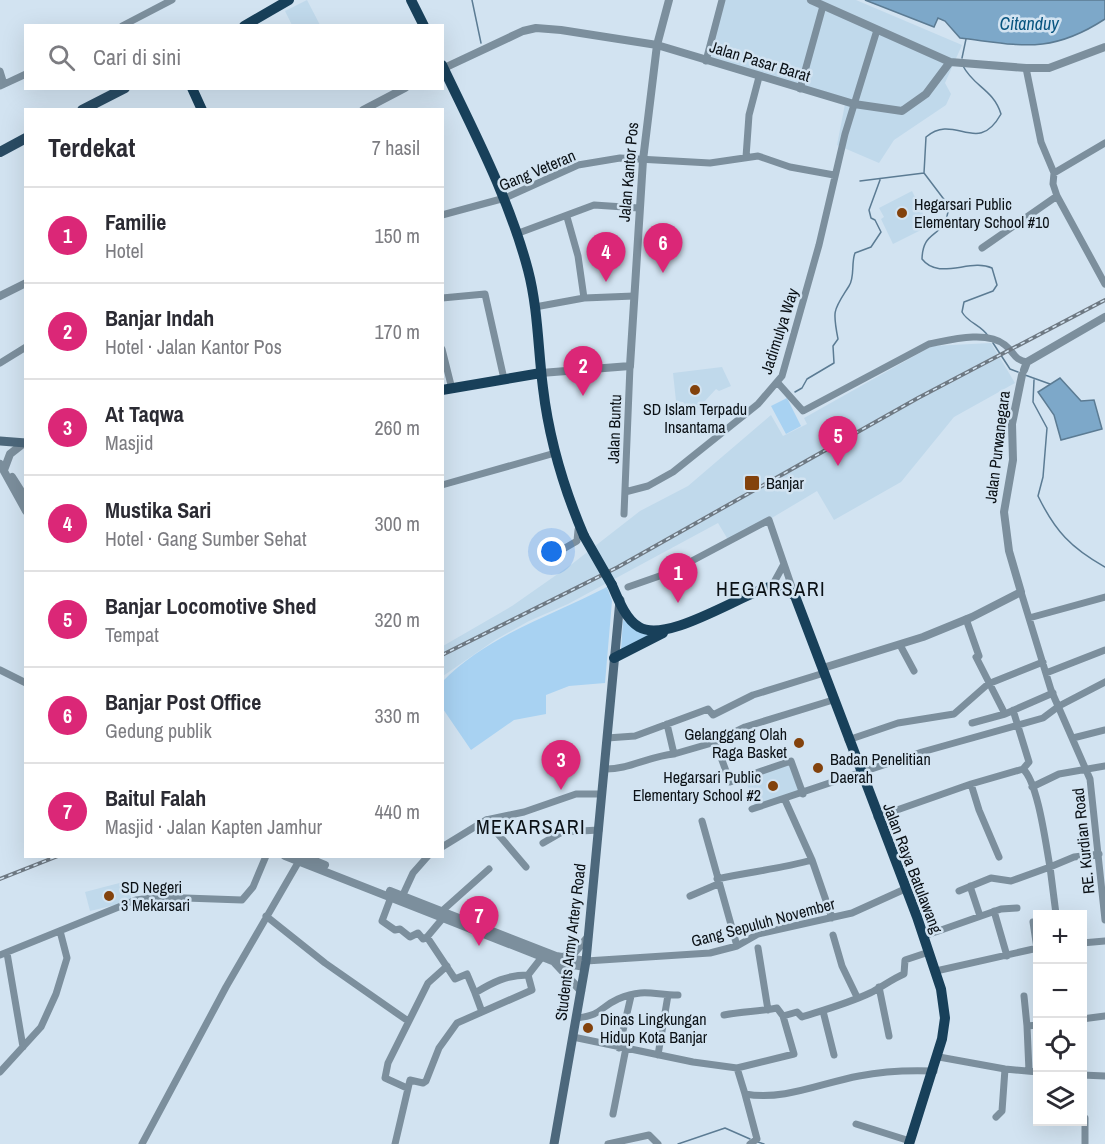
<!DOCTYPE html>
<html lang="id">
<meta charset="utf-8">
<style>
:root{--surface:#fff;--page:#f7f7f7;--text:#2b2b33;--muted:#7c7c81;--line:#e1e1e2;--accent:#db2777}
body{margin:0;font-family:"Archivo Narrow",sans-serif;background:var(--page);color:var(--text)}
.controls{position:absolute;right:18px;bottom:18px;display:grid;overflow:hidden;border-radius:0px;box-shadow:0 6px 24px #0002}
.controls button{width:54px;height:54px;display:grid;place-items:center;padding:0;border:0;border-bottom:2px solid var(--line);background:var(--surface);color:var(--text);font:30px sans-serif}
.you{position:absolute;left:552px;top:552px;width:21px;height:21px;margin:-15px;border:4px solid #fff;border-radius:50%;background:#1a73e8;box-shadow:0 0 0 9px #1a73e833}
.badge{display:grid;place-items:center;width:39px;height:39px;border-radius:50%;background:var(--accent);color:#fff;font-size:20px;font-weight:700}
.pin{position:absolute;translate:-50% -50px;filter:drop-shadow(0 2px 3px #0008)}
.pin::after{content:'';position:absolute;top:32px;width:21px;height:18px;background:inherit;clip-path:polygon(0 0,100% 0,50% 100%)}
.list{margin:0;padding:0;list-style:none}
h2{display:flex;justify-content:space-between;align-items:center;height:78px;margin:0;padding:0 24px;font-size:26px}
h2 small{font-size:20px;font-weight:400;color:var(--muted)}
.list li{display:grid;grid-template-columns:39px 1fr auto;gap:18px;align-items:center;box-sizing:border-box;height:96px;padding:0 24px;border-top:2px solid var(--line)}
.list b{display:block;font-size:22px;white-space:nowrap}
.list p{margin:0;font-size:20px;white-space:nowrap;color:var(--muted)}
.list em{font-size:20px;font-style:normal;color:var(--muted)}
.icon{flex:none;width:33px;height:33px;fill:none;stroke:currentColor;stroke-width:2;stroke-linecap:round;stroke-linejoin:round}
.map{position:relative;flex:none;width:1105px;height:1144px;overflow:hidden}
.search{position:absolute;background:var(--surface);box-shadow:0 6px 24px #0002;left:24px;top:24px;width:420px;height:66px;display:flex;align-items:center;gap:15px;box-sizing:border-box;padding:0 21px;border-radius:0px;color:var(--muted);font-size:22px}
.panel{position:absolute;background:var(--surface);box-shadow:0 6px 24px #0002;left:24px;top:108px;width:420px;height:750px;border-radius:0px}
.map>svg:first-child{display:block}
</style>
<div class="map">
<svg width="1105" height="1144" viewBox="0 0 1105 1144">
<rect width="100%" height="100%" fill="#d2e3f1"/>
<path fill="#c0d9eb" d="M307,0l13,25h-28l-7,-14z
M719,0h137l106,45 -17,38 6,11 -5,11 -52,35 -15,23 -42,-18 8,-41 -143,-42z
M912,191l17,35 -36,18 -12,-25 3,-2 -5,-9z
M991,343l24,40 -61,34 -53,65 -67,38 -17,-29 -87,52 -12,-20 -150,81 -39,17 -34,19 -52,36v-30l69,-40 60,-42 68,-53 48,-25 83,-71 12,21 24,-12 -3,-6 128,-72z
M722,367l9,19 -12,5 -3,-2 -23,25 -10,-12 -7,-1 -3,-28z
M790,762l11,31 -46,15 -10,-30z
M127,881l5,20 -42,10 -5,-19z"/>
<path fill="#a8d2f2" d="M787,398l14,28 -15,8 -15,-28z
M607,587l5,14 -7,82 -36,3 -23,9v19l-32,6 -43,30 -28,-41 -1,-27c46,-47 109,-66 165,-95z
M623,620l26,16 -28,15z"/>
<path fill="#7da8c9" stroke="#5b7b93" stroke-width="1.5" d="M865,0h240v19c-55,36 -85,26 -145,19l-15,-17 -7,-3 -4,9z
M1060,378l21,23 13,-1 8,29 -41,11 -7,-25 -16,-23z"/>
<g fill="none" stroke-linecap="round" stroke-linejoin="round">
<path stroke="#5b7b93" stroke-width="1.5" d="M472,0l9,43
M962,58l4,-19
M963,66c11,21 30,23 38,48 -24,43 -46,-2 -75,23l-2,36 25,33c-4,35 -26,21 -27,53 17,22 48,-1 70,9l5,17 -4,6 -29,11 -2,10c6,11 19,13 26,24
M860,181l64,-8
M993,343l17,26 8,3
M1025,375l25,9
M1034,380l-1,22 14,26 -4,49 -5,19c17,35 33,52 67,71
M795,392l7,-4 5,-9 27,-16 -1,-17 5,-7c-6,-30 -4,-29 11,-53 6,-9 2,-23 6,-33l16,-6 10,-15 -6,-12 -4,-2 -2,-8 11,-30
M758,1142l6,2
M678,1144l47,-16 25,11"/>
<path stroke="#7c8f9d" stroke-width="7" d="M122,26l50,-26
M706,61l16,-61
M1026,68l15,74 13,31 -1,11 4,12 48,88
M0,71l4,13
M0,86l26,-12
M800,89l23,-83
M746,157l3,-42 10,-38
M1054,173l51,-30
M442,215l63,-17 73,-33 42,-7 90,5 48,-7 32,11 44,8
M567,217l11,39 6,42
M516,234l78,-29 45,3
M982,248l75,-52
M442,298l43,-4 19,85
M535,307l49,-9 50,-2
M442,349l10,40
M0,363l26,-16
M778,383l25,28 126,-67c21,-4 58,-14 76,1 9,7 9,15 22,17
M442,485l113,-32
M625,492l23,-6 25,-14 85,-68 24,-28 37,-131 26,-111 32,-104
M624,514l6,-148
M565,548l12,-7 1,-11
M772,586l12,-22
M628,587l43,-15 98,-52 26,76
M1021,592l30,98 39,89 15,141
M1029,618l76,-21
M966,619l13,37
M900,645l14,26
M976,657l29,57 48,-21
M0,670l26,13
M1046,673l59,-23
M972,723l33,-9
M667,724l7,30 38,-11 33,-16 88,-27
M607,738l28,-2 73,-27 5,6 40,-20 71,-22
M1073,738l32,-8
M848,740l50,-17 56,-9 34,-30 55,-22
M715,741l15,41 61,-21 12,33
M604,769c24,1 45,-13 70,-15
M971,784l52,-15 6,-7 -16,-52
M1032,787l27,-13 46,-8
M752,809l170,-57 121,-34 16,-12 46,-24
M877,817l94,-33 8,26 20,47
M486,820l40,47
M702,821l35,125
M543,843l19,-11 37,-2
M442,847l44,-27 38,-8 52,-18h26
M812,860l20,58
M717,879c31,-7 63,-10 95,-19l-27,-60
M970,886l10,30
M959,891l32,-13 20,3 39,-14c-4,-21 -12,-85 -27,-98
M690,896l28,-12
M391,897l-9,24 13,9 5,-1 10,8 8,-4 5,6 4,-2 28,42 12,-5 8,19
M401,899l12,-26 15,-17
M442,911l47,-42
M994,911l13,45
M1056,914l-6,-47 24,-10 25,-3
M266,916l59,47 83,58
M1033,922l4,27
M833,935l9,31 15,31
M924,936l77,-27 16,-1
M427,937l16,-19
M1082,943l23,-2
M758,948l10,62
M7,953l16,94
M0,955l136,-55 21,-3 85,3 11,-13 13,-31
M586,961l124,-8 27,-7 21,-12 94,-21 53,-24
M936,971l102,-23
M879,987l10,49
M1024,996l3,30
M823,1011l11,44
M482,1012l-7,-19c18,-11 32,-18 53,-18
M724,1015c19,-4 34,-3 53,-7l6,8 14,-4 5,5c22,-7 47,-14 68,-24 12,-6 22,-14 34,-19l1,-14 24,-8
M577,1018c26,-3 21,-10 41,-19 26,-11 35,-4 60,-4
M1082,1019l23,-3
M573,1037l120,25 44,6 57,-14 -11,-38
M619,1048l12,-52
M658,1055l10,-60
M939,1057l66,12 33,3
M737,1068l8,26c39,7 76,-11 114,-18 25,-5 50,-6 75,-5
M1029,1071l-2,-45 11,-1
M0,1072l41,-45 15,-33 11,-36 -7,-27
M1082,1075l23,1
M407,1088l-22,-10 3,-15 40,-80 19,-17
M745,1094l12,45 -7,5
M613,1114l13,-66
M996,1117l6,-6 3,-42
M1085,1118v26
M856,1124l54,17
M142,1144l84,-157 73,-126
M395,1144l15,-64 13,3 3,-2 13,-33 18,-25 75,-33 -4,-15 14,-18
M608,1144l41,-9 9,9"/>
<path stroke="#7c8f9d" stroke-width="8" d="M811,0l139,62 76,6h23l56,-21
M442,69l81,-38 13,-3 25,2 96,15 197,59 48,7 24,-17 24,-32
M363,110l42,-22
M0,296l26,-13
M1024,370l3,-8 78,-45
M541,373l89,-7 13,-206 14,-115 12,-45
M0,464l26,47
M4,470l6,-16 14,-11
M12,477l14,22
M823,668l100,-31 49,-20 49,-25 -12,-41 -5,-39 9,-52 -1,-36 10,-49
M285,856l270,106 30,5
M303,856l22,9
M390,891l166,65 30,5
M565,956l10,-4 13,-15
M555,963l26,28"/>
<path stroke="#4d687c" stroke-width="9" d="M0,441l26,2
M554,1144l32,-183 34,-361"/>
<path stroke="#2a4c64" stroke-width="10" d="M82,110l43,-22
M0,152l26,-14"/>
<path stroke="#18405a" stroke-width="10" d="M411,0l13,26
M244,26l45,-26
M442,65c32,67 67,133 86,205 10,38 10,79 15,118 6,51 21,101 41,148
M192,88l10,22
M442,390l99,-17
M612,585c6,14 14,35 27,42 28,17 102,-33 133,-41l13,2 10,8 122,321 24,72 4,29 -3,21 -33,105
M614,658l49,-25"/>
<defs>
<path id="rail" d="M442,655l176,-88 300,-169 187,-98
M0,879l58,-23"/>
</defs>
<use href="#rail" stroke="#6e7983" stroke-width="4"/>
<use href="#rail" stroke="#d2e3f1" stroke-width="1.5" stroke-dasharray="4.5" stroke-linecap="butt"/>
<path stroke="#18405a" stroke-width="10" d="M584,536l28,49"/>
</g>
<g fill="#83420c" stroke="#d2e3f1" stroke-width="2">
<circle cx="902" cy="213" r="6"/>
<circle cx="695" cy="390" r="6"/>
<rect x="744" y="475" width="16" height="16" rx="3"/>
<circle cx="799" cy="743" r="6"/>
<circle cx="818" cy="768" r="6"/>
<circle cx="773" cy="786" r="6"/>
<circle cx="109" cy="896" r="6"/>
<circle cx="588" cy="1028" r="6"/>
</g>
<g text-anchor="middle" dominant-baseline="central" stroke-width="5" stroke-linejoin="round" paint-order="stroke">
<g font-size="16" fill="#0b1116" stroke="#d2e3f1">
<text transform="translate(760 61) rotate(17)">Jalan Pasar Barat</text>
<text transform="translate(537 170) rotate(-23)">Gang Veteran</text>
<text transform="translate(628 172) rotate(-85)">Jalan Kantor Pos</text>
<text transform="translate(779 331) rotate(-72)">Jadimulya Way</text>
<text transform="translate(614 429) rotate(-88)">Jalan Buntu</text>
<text transform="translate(997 447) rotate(-83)">Jalan Purwanegara</text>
<text transform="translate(1083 841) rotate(-96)">RE. Kurdian Road</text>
<text transform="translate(913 868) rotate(69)">Jalan Raya Batulawang</text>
<text transform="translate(763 922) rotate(-15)">Gang Sepuluh November</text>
<text transform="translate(570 942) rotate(-83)">Students Army Artery Road</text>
</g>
<g font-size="16" fill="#0b1116" stroke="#d2e3f1" text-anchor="start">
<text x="914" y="204">Hegarsari Public<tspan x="914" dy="18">Elementary School #10</tspan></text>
<text x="695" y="409" text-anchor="middle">SD Islam Terpadu<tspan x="695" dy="18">Insantama</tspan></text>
<text x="766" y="483">Banjar</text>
<text x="787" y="734" text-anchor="end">Gelanggang Olah<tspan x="787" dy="18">Raga Basket</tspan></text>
<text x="830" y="759">Badan Penelitian<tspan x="830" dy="18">Daerah</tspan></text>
<text x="761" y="777" text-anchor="end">Hegarsari Public<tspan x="761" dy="18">Elementary School #2</tspan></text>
<text x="121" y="887">SD Negeri<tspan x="121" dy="18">3 Mekarsari</tspan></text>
<text x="600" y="1019">Dinas Lingkungan<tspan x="600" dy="18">Hidup Kota Banjar</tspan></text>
</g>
<g font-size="18" font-style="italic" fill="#07547f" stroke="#d2e3f1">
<text x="1029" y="23">Citanduy</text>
</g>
<g font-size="20" letter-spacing="1.5" fill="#0b1116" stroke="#d2e3f1">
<text x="771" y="588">HEGARSARI</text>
<text x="531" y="826">MEKARSARI</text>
</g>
</g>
</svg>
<div class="controls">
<button>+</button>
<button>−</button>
<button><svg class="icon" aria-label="locate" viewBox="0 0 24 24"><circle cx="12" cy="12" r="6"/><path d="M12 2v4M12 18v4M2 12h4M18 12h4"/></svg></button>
<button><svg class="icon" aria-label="layers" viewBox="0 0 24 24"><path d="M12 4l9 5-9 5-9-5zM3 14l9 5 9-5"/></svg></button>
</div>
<div class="you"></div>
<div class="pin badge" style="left:678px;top:603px">1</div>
<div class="pin badge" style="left:583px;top:396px">2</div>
<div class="pin badge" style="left:561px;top:790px">3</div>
<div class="pin badge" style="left:606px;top:282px">4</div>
<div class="pin badge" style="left:838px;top:466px">5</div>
<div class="pin badge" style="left:663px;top:273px">6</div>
<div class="pin badge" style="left:479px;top:946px">7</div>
<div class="search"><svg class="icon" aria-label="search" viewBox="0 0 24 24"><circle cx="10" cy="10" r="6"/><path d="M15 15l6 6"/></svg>Cari di sini</div>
<section class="panel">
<h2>Terdekat<small>7 hasil</small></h2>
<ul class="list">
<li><span class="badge">1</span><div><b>Familie</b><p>Hotel</p></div><em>150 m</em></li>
<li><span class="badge">2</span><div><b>Banjar Indah</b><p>Hotel · Jalan Kantor Pos</p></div><em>170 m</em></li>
<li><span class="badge">3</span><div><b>At Taqwa</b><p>Masjid</p></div><em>260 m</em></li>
<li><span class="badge">4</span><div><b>Mustika Sari</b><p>Hotel · Gang Sumber Sehat</p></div><em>300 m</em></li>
<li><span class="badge">5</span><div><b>Banjar Locomotive Shed</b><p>Tempat</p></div><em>320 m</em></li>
<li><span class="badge">6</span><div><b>Banjar Post Office</b><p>Gedung publik</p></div><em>330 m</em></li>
<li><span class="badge">7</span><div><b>Baitul Falah</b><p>Masjid · Jalan Kapten Jamhur</p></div><em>440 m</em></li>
</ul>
</section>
</div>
